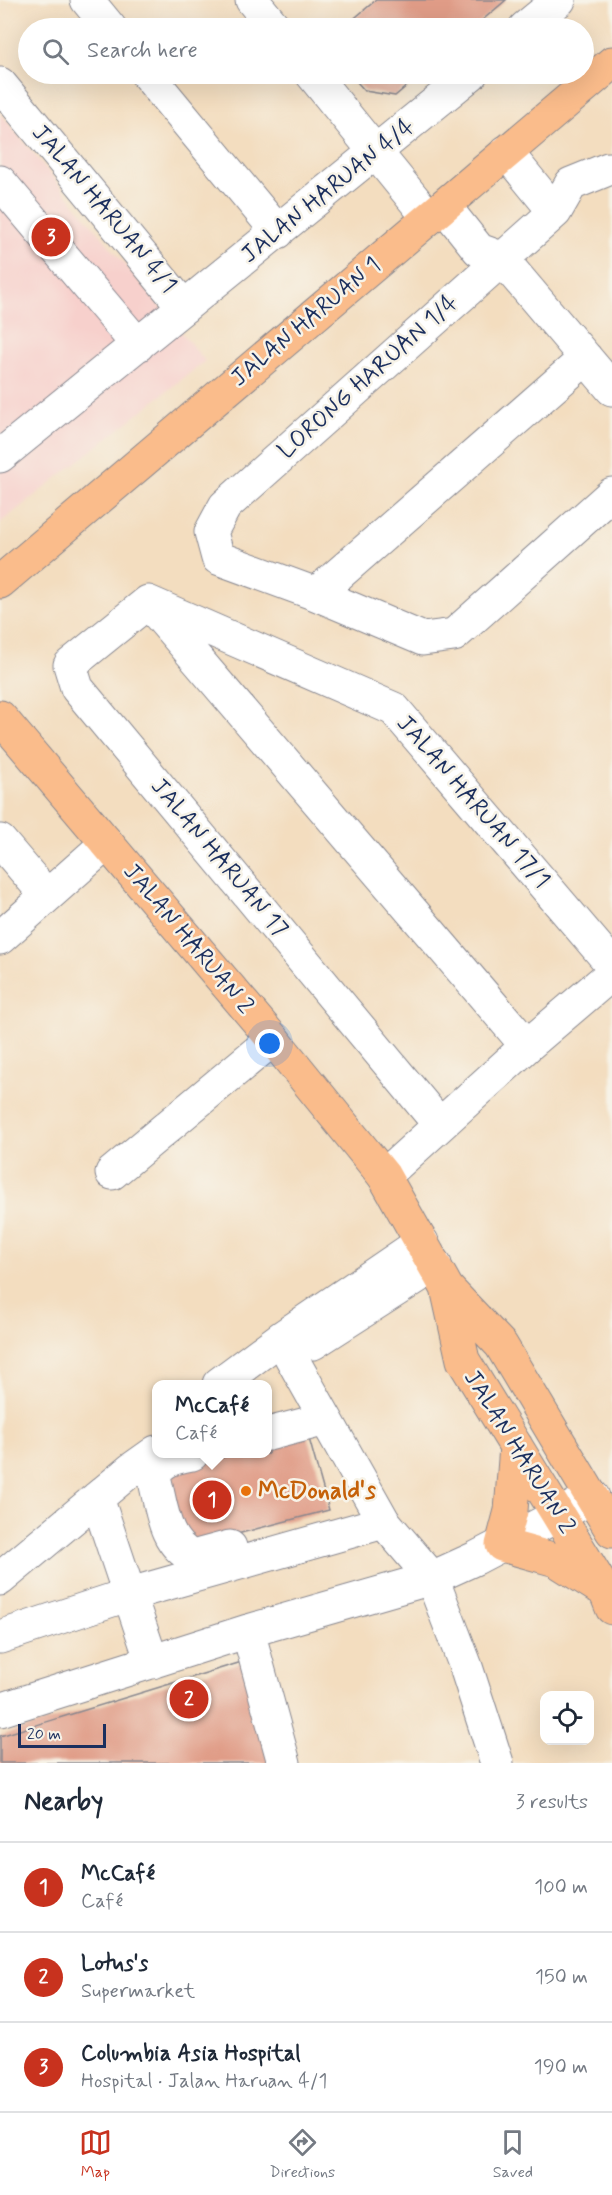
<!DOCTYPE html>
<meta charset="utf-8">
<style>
:root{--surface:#fff;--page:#f2f2f3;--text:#1f2937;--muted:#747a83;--line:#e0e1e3;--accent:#c8321e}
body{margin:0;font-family:Mynerve,sans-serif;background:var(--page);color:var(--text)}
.controls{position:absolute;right:18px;bottom:18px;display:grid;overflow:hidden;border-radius:12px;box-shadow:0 6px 24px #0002}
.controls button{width:54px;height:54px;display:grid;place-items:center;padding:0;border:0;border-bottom:2px solid var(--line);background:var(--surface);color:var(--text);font:30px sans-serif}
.scale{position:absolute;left:18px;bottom:15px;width:88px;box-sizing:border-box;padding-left:6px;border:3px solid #1b2f5e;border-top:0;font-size:16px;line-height:21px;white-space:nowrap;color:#1b2f5e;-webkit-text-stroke:4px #f7f3e8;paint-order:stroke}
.you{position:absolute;left:270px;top:1044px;width:21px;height:21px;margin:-15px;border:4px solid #fff;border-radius:50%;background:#1a73e8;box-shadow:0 0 0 9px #1a73e833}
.badge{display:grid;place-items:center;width:39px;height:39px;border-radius:50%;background:var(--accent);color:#fff;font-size:20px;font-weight:700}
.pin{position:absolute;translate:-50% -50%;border:3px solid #fff;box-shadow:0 2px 6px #0006}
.popup{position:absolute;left:152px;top:1380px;width:120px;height:78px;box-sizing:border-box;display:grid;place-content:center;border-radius:12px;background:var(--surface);filter:drop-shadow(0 2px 4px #0005);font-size:20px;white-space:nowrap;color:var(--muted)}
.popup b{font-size:22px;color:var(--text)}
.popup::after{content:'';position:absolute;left:50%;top:100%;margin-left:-12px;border:12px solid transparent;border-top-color:var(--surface)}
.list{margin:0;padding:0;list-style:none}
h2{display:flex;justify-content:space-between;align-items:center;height:78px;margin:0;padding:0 24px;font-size:26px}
h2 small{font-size:20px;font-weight:400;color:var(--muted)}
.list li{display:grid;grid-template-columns:39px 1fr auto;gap:18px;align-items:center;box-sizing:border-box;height:90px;padding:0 24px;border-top:2px solid var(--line)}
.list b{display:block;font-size:22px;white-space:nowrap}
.list p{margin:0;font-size:20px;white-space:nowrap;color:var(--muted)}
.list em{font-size:20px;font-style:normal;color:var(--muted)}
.icon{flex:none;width:33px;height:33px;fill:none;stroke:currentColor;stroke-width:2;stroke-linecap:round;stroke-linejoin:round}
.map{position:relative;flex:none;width:612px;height:1763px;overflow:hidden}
.search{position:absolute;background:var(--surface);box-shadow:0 6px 24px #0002;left:18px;right:18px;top:18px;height:66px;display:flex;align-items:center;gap:15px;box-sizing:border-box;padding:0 21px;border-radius:33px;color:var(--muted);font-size:22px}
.sheet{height:348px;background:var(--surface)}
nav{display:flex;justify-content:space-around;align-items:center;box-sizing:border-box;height:84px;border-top:2px solid var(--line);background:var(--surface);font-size:16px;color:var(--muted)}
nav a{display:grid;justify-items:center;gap:3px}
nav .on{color:var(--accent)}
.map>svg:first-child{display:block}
</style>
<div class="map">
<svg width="612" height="1763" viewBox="0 0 612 1763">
<rect width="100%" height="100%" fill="#f7f3e8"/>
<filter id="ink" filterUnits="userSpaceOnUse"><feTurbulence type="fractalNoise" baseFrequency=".0167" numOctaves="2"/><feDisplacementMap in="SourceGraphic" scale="12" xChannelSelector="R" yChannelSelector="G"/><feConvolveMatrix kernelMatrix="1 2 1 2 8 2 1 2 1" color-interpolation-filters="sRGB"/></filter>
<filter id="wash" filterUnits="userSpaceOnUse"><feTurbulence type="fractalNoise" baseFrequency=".008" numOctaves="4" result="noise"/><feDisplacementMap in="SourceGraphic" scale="24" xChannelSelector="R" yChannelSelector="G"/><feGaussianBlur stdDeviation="1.35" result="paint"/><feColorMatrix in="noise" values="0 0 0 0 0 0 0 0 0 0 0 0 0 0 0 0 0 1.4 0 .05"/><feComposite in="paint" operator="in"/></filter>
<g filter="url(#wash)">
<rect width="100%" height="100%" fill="#f3ddbf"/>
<path fill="#f7d0cc" d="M0,113l205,248 -205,162z"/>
<g id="blocks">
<path fill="#e09c87" d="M376,0h130l-33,28h-130z
M350,74h71l-26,22 -30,-5z
M308,1435l21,75 -146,38 -20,-76 73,-18h32v-9z
M245,1661l28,102h-273v-27z"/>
</g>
</g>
<g filter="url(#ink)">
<use href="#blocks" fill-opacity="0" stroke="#87868e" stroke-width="1.5"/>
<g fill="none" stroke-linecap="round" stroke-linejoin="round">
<defs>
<path id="minor" d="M87,0l23,28
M252,0l23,28
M525,28l34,-28
M147,74l131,158
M312,74l117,144
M0,84l184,223
M506,152l49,60
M608,169l-37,15 -16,28 -330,294 -14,26 7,26 98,36 107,45 31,-4 158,-141
M0,182l138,163
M444,206l35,44 22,8 111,131
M0,456l471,-382
M316,594l270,-236
M148,602l246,107 215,252 1,9 -2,7 -81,69 -143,130
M148,602l-78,63 7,23 363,437
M153,608l374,438
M0,841l47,55
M0,938l107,-95
M112,1173l161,-134
M313,1343l122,-78
M291,1357l93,165 48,56 34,89 31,96
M219,1384l62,-46 141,-96
M268,1434l58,-15
M192,1454c-15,3 -34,6 -38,23 8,30 9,66 39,80l37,-10
M97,1498l55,164
M0,1579l132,-110 24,-17
M248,1631l36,132
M0,1637l130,-43 254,-72
M0,1710l248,-79 184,-53 44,-20 117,-61"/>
<path id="major" d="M0,582l612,-519
M0,717l273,322 111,137 63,112 54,57 111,186
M447,1288l16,72 143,233 6,15
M516,1446l-5,65 -9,34 54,15 41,26"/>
</defs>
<use href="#minor" stroke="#87868e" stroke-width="35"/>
<use href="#major" stroke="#87868e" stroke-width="35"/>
<use href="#minor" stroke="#fff" stroke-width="33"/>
<use href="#major" stroke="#fabc8b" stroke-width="33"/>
</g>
</g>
<circle fill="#e8710a" stroke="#f7f3e8" stroke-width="2" cx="246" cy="1491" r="6"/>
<g text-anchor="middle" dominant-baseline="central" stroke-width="5" stroke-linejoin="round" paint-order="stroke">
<g font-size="24" fill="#1b2f5e" stroke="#f7f3e8">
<text transform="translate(328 191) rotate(-39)">JALAN HARUAN 4/4</text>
<text transform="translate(104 209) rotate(50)">JALAN HARUAN 4/1</text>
<text transform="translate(306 322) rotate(-40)">JALAN HARUAN 1</text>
<text transform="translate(368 377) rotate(-42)">LORONG HARUAN 1/4</text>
<text transform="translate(473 802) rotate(49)">JALAN HARUAN 17/1</text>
<text transform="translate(219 858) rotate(50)">JALAN HARUAN 17</text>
<text transform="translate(188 939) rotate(50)">JALAN HARUAN 2</text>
<text transform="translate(519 1452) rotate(58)">JALAN HARUAN 2</text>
</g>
<g font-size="24" font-weight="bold" fill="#c56008" stroke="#f7f3e8" text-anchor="start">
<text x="258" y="1491">McDonald's</text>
</g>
</g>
</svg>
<div class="controls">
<button><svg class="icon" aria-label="locate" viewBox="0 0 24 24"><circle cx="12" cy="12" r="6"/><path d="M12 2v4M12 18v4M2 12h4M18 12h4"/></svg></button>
</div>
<div class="scale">20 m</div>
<div class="you"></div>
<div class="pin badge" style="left:212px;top:1500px">1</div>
<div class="popup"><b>McCafé</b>Café</div>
<div class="pin badge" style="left:189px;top:1699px">2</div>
<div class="pin badge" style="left:51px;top:237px">3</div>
<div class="search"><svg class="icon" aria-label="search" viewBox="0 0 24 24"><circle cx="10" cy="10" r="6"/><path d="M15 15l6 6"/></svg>Search here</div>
</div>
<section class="sheet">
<h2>Nearby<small>3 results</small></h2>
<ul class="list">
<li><span class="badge">1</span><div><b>McCafé</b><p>Café</p></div><em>100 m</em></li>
<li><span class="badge">2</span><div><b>Lotus's</b><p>Supermarket</p></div><em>150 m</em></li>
<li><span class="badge">3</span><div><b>Columbia Asia Hospital</b><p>Hospital · Jalan Haruan 4/1</p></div><em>190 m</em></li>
</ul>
</section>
<nav>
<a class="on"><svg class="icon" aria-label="map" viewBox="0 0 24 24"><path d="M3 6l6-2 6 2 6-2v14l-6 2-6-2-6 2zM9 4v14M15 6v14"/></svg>Map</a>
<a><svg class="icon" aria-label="directions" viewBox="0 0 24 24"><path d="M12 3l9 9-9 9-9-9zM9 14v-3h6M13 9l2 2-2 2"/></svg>Directions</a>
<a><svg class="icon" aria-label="saved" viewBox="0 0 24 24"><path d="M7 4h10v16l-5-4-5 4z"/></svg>Saved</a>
</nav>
